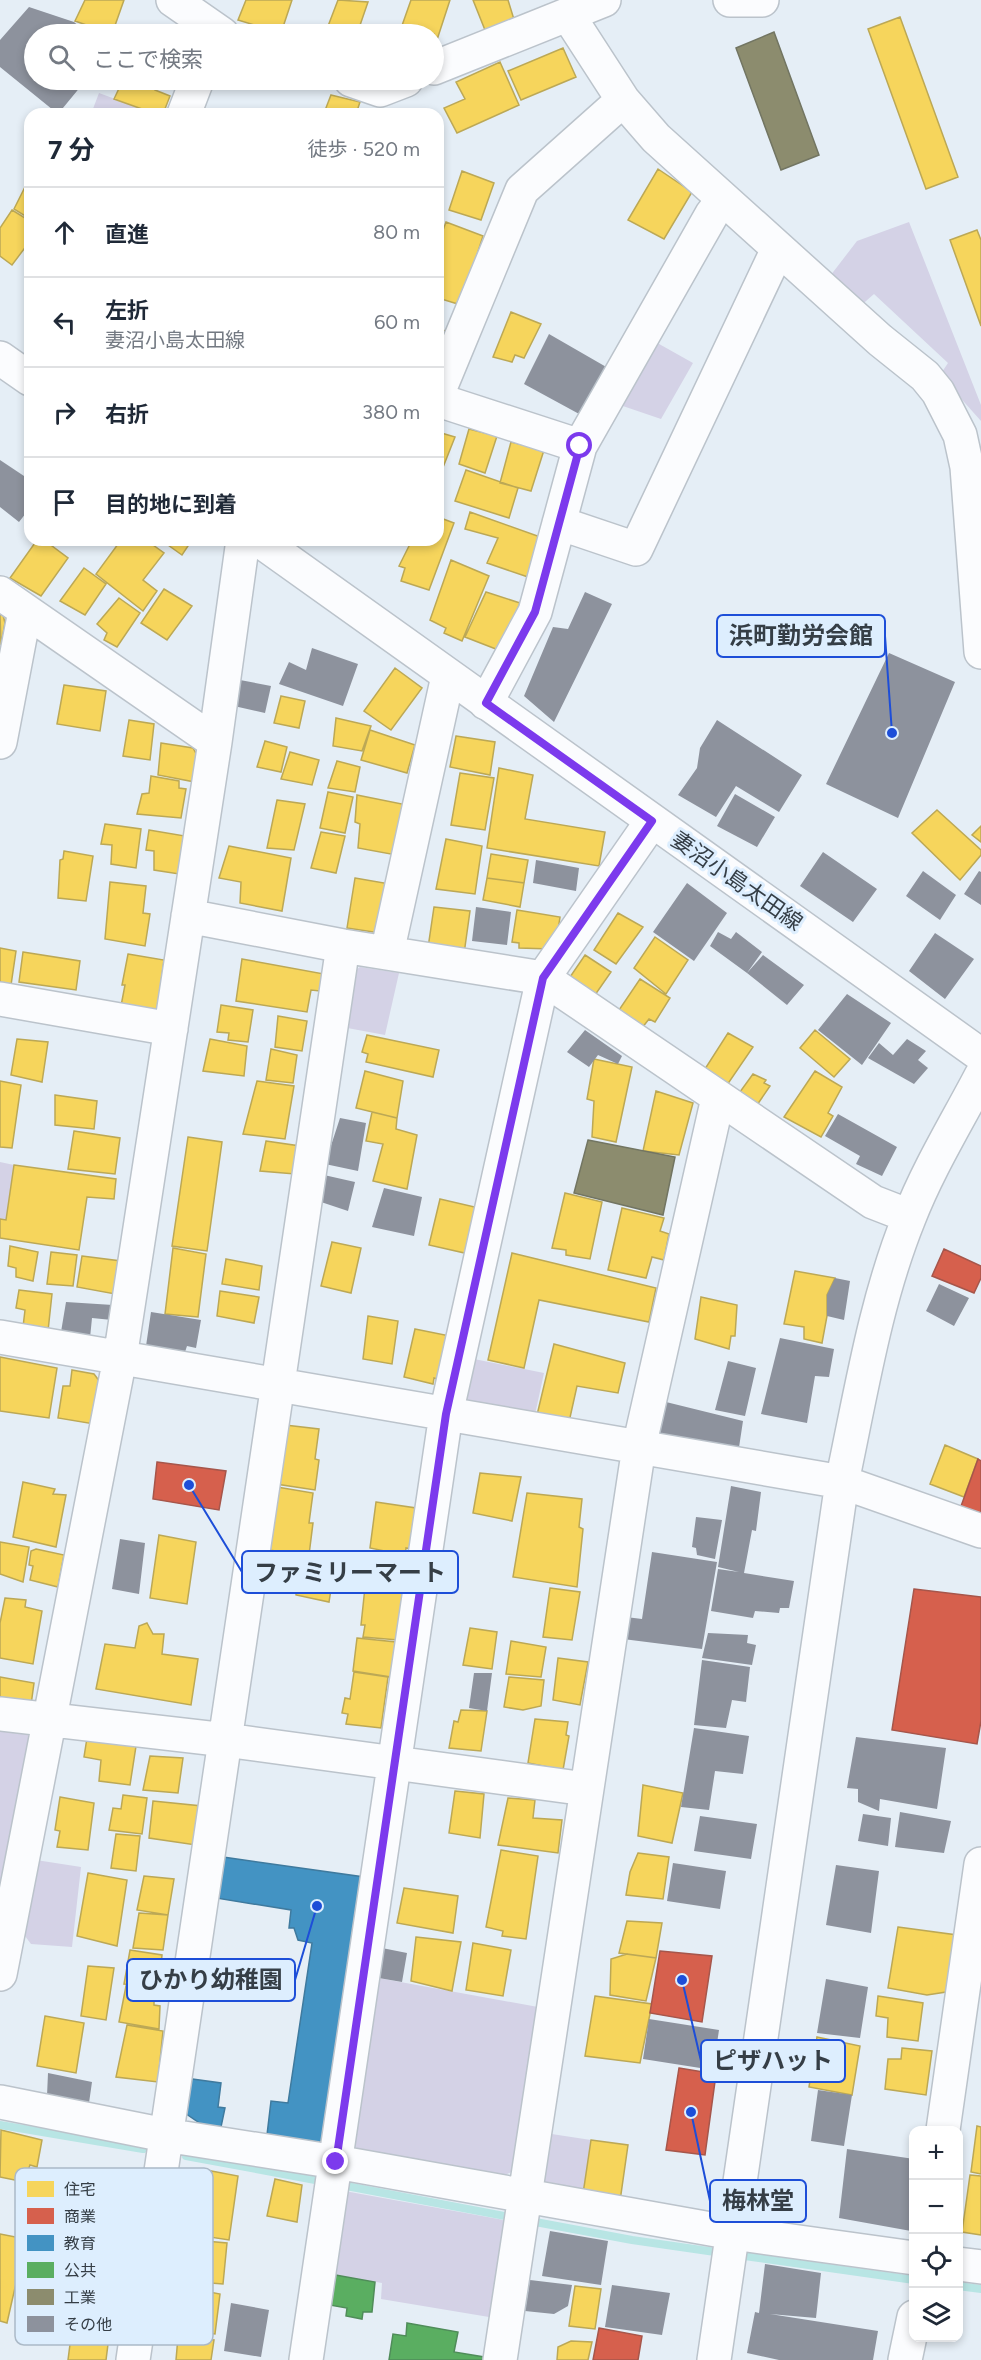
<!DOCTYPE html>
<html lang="ja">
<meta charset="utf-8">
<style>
:root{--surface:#fff;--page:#f6f6f7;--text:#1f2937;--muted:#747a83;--line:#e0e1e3}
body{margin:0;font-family:Figtree,"Noto Sans JP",sans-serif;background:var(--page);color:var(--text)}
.controls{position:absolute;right:18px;bottom:18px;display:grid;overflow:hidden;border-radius:12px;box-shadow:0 3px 9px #0003}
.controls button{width:54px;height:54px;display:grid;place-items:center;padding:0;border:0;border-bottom:2px solid var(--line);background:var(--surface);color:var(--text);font:30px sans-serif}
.stop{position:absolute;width:18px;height:18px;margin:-14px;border:4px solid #7c3aed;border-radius:50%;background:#fff}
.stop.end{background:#7c3aed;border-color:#fff;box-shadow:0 2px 6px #0008}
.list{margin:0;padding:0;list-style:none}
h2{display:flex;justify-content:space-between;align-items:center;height:78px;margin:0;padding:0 24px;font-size:26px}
h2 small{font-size:20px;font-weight:400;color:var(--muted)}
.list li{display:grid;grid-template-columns:39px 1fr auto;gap:18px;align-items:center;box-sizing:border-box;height:90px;padding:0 24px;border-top:2px solid var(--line)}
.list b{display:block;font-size:22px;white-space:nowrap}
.list p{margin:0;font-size:20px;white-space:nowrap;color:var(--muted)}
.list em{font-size:20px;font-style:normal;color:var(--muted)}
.icon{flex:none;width:33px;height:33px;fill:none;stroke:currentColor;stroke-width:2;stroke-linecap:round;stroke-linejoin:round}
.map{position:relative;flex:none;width:981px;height:2360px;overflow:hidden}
.search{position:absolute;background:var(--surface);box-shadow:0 3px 9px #0003;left:24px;top:24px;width:420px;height:66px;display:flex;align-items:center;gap:15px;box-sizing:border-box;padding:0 21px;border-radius:33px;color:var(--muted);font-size:22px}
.panel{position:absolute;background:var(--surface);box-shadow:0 3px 9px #0003;left:24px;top:108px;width:420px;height:438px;border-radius:18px}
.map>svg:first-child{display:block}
</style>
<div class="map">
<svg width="981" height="2360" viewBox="0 0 981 2360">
<rect width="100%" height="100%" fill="#e5eef6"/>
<path fill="#d4d2e6" d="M99,93l57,21h-65z
M909,222l72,183v16l-41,-46 8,-12 -74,-69 -16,14 -31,-28 30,-39z
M652,340l41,23 -32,56 -44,-15z
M360,967l39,6 -14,62 -43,-8 8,-53z
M0,1162l14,3 -8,55 -6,-1z
M469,1358l75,15 -10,46 -67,-11 -8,-12z
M0,1725l22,3 10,11 -32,161z
M36,1860l45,7 -9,80 -41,-3 -9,-12z
M373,1977l165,30 -25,164 -13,7 -141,-24 -13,-12z
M545,2133l46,7 -8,54 -36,-6 -9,-12z
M339,2190l165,30 -15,97 -108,-18 1,-16 -52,-9z"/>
<path fill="#f6d55c" stroke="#bca855" stroke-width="1.5" d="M85,0h39l-12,34 -37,-13z
M246,0h46l-11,33 -43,-13z
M338,0l30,2 -11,32h-32z
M411,0h39l-16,49v-15h-35z
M473,0h35l8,26 -29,9z
M900,17l58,160 -32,12 -58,-160z
M563,48l13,29 -55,23 -13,-29z
M500,62l19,43 -62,28 -13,-25 21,-9 -9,-17z
M123,80l35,1 -3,9 15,6 -7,18h-7l-42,-15z
M331,95l29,7 -4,12h-39l1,-2 6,1z
M658,169l34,23 -28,47 -36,-19z
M462,171l32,12 -13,37 -32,-10z
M29,179h1v40l-16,-10z
M12,210l18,11 -2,10 2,10 -18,24 -12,-9v-28z
M446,222l37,14 -22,69 -23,-7v-54z
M977,230l4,10v86l-31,-86z
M511,312l30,12 -17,34 -9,-3 -3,7 -19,-5z
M438,328l7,3 -7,21z
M469,429l28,7 -12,37 -26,-9z
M438,432l17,5 -17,43z
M511,442l33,8 -13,41 -31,-8z
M466,470l52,18 -9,30 -54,-17z
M470,512l73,26 -15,39 -41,-14 11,-25 -33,-9z
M438,517l16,6 -25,67 -28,-9 4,-13 -6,-2 13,-26h26z
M37,540h7l24,18 -27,38 -31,-18z
M121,540h25l18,13 -21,27 14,11 -14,20 -47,-37z
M161,540h31l-10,15z
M451,560l38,16 -27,65 -18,-8 2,-5 -16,-8z
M84,568l22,16 -21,31 -25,-14z
M164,589l28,17 -25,34 -26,-17z
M486,592l34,11 -19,48 -36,-14z
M119,598l21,15 -23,34 -13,-7 3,-7 -10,-9z
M0,615h3l2,8 -4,22z
M395,668l27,20 -31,42 -27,-19z
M64,685l42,6 -6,40 -43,-7z
M281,696l24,5 -6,27 -25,-5z
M336,718l35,8 -9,25 -29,-5z
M129,720l25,4 -4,36 -27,-4z
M370,730l45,15 -8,28 -46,-13z
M456,736l39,6 -5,33 -40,-8z
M265,741l22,6 -6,25 -24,-5z
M161,743l32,5 6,11 -4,23 -37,-7z
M290,752l29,8 -7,25 -31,-6z
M337,761l23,6 -5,25 -27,-4z
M499,768l34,7 -8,44 80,13 -6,34 -112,-18z
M460,773l34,5 -9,52 -34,-5z
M151,776l28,5v7l7,1 -5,29 -44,-4 5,-20 7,-1z
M328,792l25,5 -8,36 -25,-5z
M357,795l50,10 -11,50 -38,-7 2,-24 -5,-2z
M277,800l28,4 -11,46 -27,-2z
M937,810l44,40v5l-21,25 -48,-47z
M105,824l36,5 -5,39 -25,-4 1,-19 -11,-1z
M981,826v16l-9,-7z
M149,830l36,6 -6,38 -25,-4v-19l-8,-1z
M321,832l24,4 -9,37 -25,-5z
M446,839l36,7 -7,48 -39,-5z
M229,846l62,12 -9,53 -42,-8 1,-21 -22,-4z
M64,851l29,5 -7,45 -28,-3 2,-38 3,-1z
M491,854l37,6 -4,23 -37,-5z
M355,878l35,6 -10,49 -33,-5z
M487,878l37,5 -4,24 -37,-7z
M110,882l36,4 -3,27 7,1 -5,32 -40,-7z
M434,907l36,4 -6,43 -36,-6z
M517,910l43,7 -3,20 -6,12 -32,-1v-5l-7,-1z
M618,913l25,14 -27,37 -22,-14z
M655,937l33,23 -22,34 -32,-26z
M0,948l16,3 -6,41 -10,-1z
M23,952l57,9 -4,29 -57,-8z
M128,954l36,6 -7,52 -36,-6 4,-21h-3z
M585,955l26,17 -16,23 -25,-18z
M242,959l82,15 -4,17 -9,-1 -4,22 -71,-11z
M640,979l30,19 -15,24 -6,-3 -7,9 -23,-18z
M221,1005l32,5 -5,32 -20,-2 1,-7 -12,-1z
M278,1016l29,5 -5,30 -27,-4z
M815,1030l35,29 -16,18 -34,-29z
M728,1033l25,14 -28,41 -22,-16z
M367,1035l72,15 -6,27 -67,-15 2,-8 -6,-2z
M17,1039l31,3 -6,40 -31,-7z
M210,1039l37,7 -3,30 -41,-5z
M271,1049l26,6 -4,28 -27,-3z
M594,1059l38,8 -16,75 -24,-5 2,-36 -7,-2z
M365,1071l38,10 -6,37 -41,-10z
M815,1071l27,16 -14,26 5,3 -12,21 -37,-20z
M753,1074l13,6 -2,3 6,3 -15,22 -18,-12z
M0,1081l21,4 -9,63 -12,-1z
M257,1081l37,5 -9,53 -42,-5z
M656,1091l37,12 -14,52 -36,-4z
M55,1095l42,6 -3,28 -39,-4z
M372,1112l25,6 -1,11 21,6 -10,54 -34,-8 10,-37 -17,-3z
M74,1131l46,7 -5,36 -47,-5z
M188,1137l34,5 -15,109 -35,-5z
M266,1141l34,5 -5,28 -35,-3z
M14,1165l102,14 -2,20 -27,-2 -8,53 -79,-12v-19l6,1z
M565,1193l37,9 -12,57 -24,-4v-5l-14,-2z
M440,1199l39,9 -10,46 -40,-9z
M622,1208l42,10 -4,13 9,3 -5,26 -12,-3 -6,21 -38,-8z
M332,1242l29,6 -10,45 -30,-7z
M10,1246l28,6 -5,29 -17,-4v-9l-8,-2z
M173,1248l33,6 -8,63 -33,-3z
M51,1252l26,3 -4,31 -26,-2z
M512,1253l144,35 -7,34 -110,-22 -15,68 -36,-8z
M82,1256l39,5 -6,33 -38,-7z
M226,1259l36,7 -3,24 -37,-6z
M795,1271l40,7 -8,17v21l-5,27 -18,-4v-12l-20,-3z
M19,1290l33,4 -4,37 -25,-4 2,-17 -9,-2z
M220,1291l39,6 -5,26 -37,-7z
M701,1297l36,8 -2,31h-4l-2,13 -34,-10z
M368,1316l30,5 -6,43 -29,-5z
M415,1329l35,7 -9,44 -7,-2 -1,6 -29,-7z
M554,1344l71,19 -7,30 -41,-7 -8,36 -32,-7z
M0,1357l57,11 -8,50 -49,-7z
M72,1370l22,4 6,8 -6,42 -36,-6 5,-32h7z
M285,1425l34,4 -4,30 4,1 -4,30 -39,-6z
M945,1445l33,14 -14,38 -34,-13z
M480,1473l41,4 -9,44 -39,-8z
M23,1482l32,7 -2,5 13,1 -10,52 -43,-10z
M277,1487l36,6 -4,30h4l-4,32 -41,-5z
M527,1493l55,6 -3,28 4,2 -6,58 -64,-10z
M376,1502l40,6 -5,41 -5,-1 -1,9 -20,-3v-3l-15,-3z
M159,1535l37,7 -9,62 -37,-6z
M0,1542l29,5 -6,35 -23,-8z
M36,1549l28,6 -6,32 -28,-7 3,-14 -4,-1 2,-14z
M299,1559l36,5 -6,38 -33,-7z
M366,1578l17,2 23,8 -8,52 -35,-3 2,-12h-4z
M550,1588l30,4 -8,48 -29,-3z
M5,1598l21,2 -1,7 17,4 -9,53 -33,-6v-35z
M147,1623l6,11h11l-2,20 36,5 -7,46 -95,-16 9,-45 30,4 4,-22z
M470,1628l27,4 -5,37 -29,-4z
M357,1638l39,4 -5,35 -38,-6z
M511,1641l35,6 -5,30 -35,-3z
M558,1658l30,4 -8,43 -27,-5z
M354,1672l34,5 -7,51 -35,-4 2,-10 -6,-1 3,-15 5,1z
M0,1677l34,6 -3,22 -31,-4z
M509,1677l35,3 -3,26 -18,4 -19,-3z
M461,1710l26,1 -6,40 -32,-3 5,-27 4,1z
M535,1719l33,3 -2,13 3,1 -6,34 -35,-7z
M87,1738l49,8 -6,39 -31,-4 2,-21 -17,-3z
M150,1756l33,2 -5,35 -35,-3z
M643,1785l40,8 -11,50 -34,-7z
M455,1791l29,3 -4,44 -31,-5z
M123,1795l24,3 -5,36 -33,-4 4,-22 8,1z
M60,1797l34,6 -6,47 -31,-3 3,-16 -5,-1z
M508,1798l27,2 -2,18 29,2 -4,33 -60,-8z
M153,1801l49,5 -6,39 -47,-7z
M116,1834l24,2 -4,35 -25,-3z
M501,1850l37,6 -12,83 -24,-3 1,-5 -17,-4z
M638,1853l31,4 -6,42 -37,-4 4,-23z
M88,1873l39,7 -10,66 -40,-10z
M144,1876l30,3 -6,36 -31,-5z
M404,1888l54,8 -5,37 -56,-10z
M139,1913l29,2 -5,35 -30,-2z
M627,1921l35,2 -6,35 -37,-5z
M898,1927l59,8 -11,57 -19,3 -39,-7z
M416,1937l45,5 -9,49 -41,-10z
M473,1943l38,7 -8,46 -37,-6z
M130,1950l32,5 -3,32 -35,-3z
M627,1954l29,4 -10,43 -36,-6 1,-36z
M88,1966l26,2 -8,52 -25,-4z
M126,1986l28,6v13l6,1 -1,23 -40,-7z
M595,1996l57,8 -12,59 -55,-7z
M878,1996l45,7 -5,38 -31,-4 1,-19 -12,-2z
M45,2016l39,7 -8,50 -39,-7z
M127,2025l36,6 -5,51 -42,-5z
M817,2037l43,9 -8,49 -43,-8z
M902,2048l30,3 -6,44 -41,-6 3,-30h13z
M977,2126l4,1v47l-10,-2z
M1,2130l41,10 -5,27 -7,-2 -6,17 -24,-5z
M591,2140l37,5 -8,56 -37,-7z
M201,2169l37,7 -9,64 -26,-4 4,-21 -10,-1 2,-13 -4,-2z
M970,2175l11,1v59l-19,-3z
M275,2179l27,6 -5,37 -30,-6z
M0,2234l26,5 -19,84 -7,-2z
M194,2240l33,3 -4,41 -38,-3z
M179,2286l41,8 -5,40 -43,-5 1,-16h-3l3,-13 4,1z
M575,2286l26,3 -6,40 -26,-3z
M72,2329l37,7 -3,24h-38z
M178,2337l36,3 -3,20h-35z
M571,2341l21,1 -4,18h-31l1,-13z"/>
<path fill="#d6604d" stroke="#a6564b" stroke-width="1.5" d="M944,1249l37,17v12l-7,15 -42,-17z
M978,1459l3,2v56l-21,-8z
M157,1462l69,9 -7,39 -66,-11z
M914,1589l67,8v124l-4,23 -85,-14z
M660,1951l52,5 -10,66 -52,-9z
M679,2068l37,6 -11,81 -39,-5z
M599,2328l43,8 -4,24h-45z"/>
<path fill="#4393c3" stroke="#3f7a9e" stroke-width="1.5" d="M223,1857l141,20 -40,262 -7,5 -50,-9 4,-34 17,2 24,-160 -14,-3 -4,-12h-5l2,-18 -75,-12z
M185,2078l36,5 -3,24 7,1 -4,19 -20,-3 -22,-15z"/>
<path fill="#5aae61" stroke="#4f8c59" stroke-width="1.5" d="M330,2274l45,8 -3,30h-9l-1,7 -16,-3 1,-8 -23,-4z
M407,2323l51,9 -4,20 30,5v3h-95l4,-26 13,2z"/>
<path fill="#8c8c6e" stroke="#727562" stroke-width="1.5" d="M774,32l45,123 -38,15 -45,-122z
M588,1140l87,17 -12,58 -89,-22z"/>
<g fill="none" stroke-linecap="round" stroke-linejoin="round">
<path stroke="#b8e5e4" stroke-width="8" d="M0,2125l143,24
M186,2156l140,26
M341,2185l174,33
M530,2221l102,19 90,13
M737,2255l177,25
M958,2286l23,3"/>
</g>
<path fill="#8d929d" d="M29,7l45,15 14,12h-54v46h52l-28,34 -58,-47v-27z
M549,334l59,34 -27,47 -57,-31z
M0,460l30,20v28l-11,14 -19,-15z
M585,592l27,12 -58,118 -30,-26 29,-69 15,2z
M312,648l46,16 -15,42 -64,-22 10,-22 17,8z
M889,653l66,29 -57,136 -72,-34z
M240,680l31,6 -6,27 -31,-7z
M717,720l85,55 -23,37 -43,-26 -20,31 -38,-22 19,-27 3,-20z
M735,794l40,23 -18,30 -40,-21z
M823,852l54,37 -24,33 -53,-36z
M536,860l43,8 -3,23 -43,-8z
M923,871l33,24 -16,25 -34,-24z
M979,871l2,1v33l-17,-11z
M687,883l40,30 -33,48 -41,-29z
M476,907l35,5 -4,33 -35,-4z
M718,932l13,7 5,-7 26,20 -15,21 -37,-27z
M935,933l39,26 -29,40 -36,-28z
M763,955l41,30 -17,20 -40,-32z
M847,994l44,29 -29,42 -44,-35z
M585,1030l37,26 -4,8 -20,-9 -9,12 -22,-15z
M907,1039l19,12 -8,9 10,8 -14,16 -46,-26 11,-15 14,12z
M838,1114l59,33 -15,29 -26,-12 4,-8 -35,-20z
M340,1118l26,5 -8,48 -33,-7z
M324,1175l31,7 -7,29 -30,-10z
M384,1188l38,9 -8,39 -42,-9z
M835,1278l15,3 -6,39 -17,-4v-21z
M939,1284l30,14 -15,28 -28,-15z
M66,1302l47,3 -1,15 -20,-2 -2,20 -29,-6z
M151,1312l50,8 -5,28 -9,-2 -2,6 -39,-6z
M780,1338l54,11 -5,28 -14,-1 -8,47 -46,-9z
M728,1361l28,7 -11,48 -30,-6z
M666,1402l77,19 -5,33 -80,-20z
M731,1486l30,6 -5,39 -4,-1 -8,43 50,8 -5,27h-9l-1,5 -24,-2 -2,7 -42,-7 7,-42 21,3 -21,-5z
M696,1517l26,3 -7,39 -18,-4 -1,-7 -4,-1z
M120,1539l25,4 -6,51 -27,-5z
M652,1552l65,10 -15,87 -79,-10 3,-22 16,2z
M708,1633l40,2 -1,8 9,2 -4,20 -50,-7z
M702,1660l48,7 -4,35 -14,-2 -6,28 -32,-3z
M474,1673h18l-5,38 -18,-3z
M694,1728l55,8 -6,38 -28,-3 -6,39 -28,-3z
M856,1737l90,11 -9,61 -57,-10 -1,12 -21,-9v-13l-11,-1z
M900,1812l51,9 -7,32 -49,-6z
M863,1814l28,4 -3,28 -30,-5z
M700,1816l57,8 -6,35 -57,-8z
M673,1863l53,8 -6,38 -53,-8z
M836,1865l43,6 -8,62 -45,-8z
M377,1947l30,6 -5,29 -29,-5z
M826,1979l42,8 -8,51 -43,-5z
M649,2019l70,11 -6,40 -70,-11z
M48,2073l44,9 -3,21 -42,-7z
M818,2090l34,5 -8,51 -33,-5z
M847,2149l67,10v52l-3,20 -72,-13z
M550,2231l58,10 -7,44 -59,-9z
M765,2264l56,9 -5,45 -46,-4 108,17 -5,29h-94l-32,-7 8,-41 4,1z
M530,2280l42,5 -4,21 -14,8 -29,-3z
M612,2285l58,8 -8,42 -57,-8z
M231,2303l38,7 -8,47 -37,-6z"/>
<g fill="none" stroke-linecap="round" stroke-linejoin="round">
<defs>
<path id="minor" d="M173,0l49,34
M730,0h32
M568,15l55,85 33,38 224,202 45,36 13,16 22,43 7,32 14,185
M434,68l170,-68
M351,80l29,10 26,-10
M184,114l13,-34
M438,393l84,-203 101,-90
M438,400l142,46
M559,523l77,26 142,-300
M0,593l215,149
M486,703l49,-91 45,-166 132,-232 11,-14
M0,742l25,-131
M188,916l155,30 200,32 330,224 36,14
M387,953l61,-277
M0,999l171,30
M0,1337l842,145 139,49
M0,1714l226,26 360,49
M0,1974l120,-616 95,-616 28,-202
M0,2102l165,33 171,27 397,71 181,25
M943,2130l38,-266
M958,2264l23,3
M133,2360l210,-1414
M306,2360l140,-946 97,-436 109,-157
M500,2360l139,-913 79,-349
M714,2360l128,-878c19,-89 33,-180 67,-264 19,-49 48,-96 72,-142
M905,2360l9,-43"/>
<path id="major" d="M0,358l30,21
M259,540l722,515"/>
</defs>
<use href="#minor" stroke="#bbc3cb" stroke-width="36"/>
<use href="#major" stroke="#bbc3cb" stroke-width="36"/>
<use href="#minor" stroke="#fbfcfe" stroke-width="33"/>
<use href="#major" stroke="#fbfcfe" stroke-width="33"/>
</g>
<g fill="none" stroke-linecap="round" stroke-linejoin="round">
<path stroke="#7c3aed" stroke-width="8" d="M336,2162l110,-748 97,-436 109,-157 -166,-118 49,-91 45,-166"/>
</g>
<g text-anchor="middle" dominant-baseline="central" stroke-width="6" stroke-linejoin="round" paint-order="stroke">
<g font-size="22" fill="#353e46" stroke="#ddeefe">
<text transform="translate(737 881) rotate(35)">妻沼小島太田線</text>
</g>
</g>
<rect x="15" y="2168" width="198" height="177" rx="9" fill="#ddeefe" stroke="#abb9c7" stroke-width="1.5"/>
<rect x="27" y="2181" width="27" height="16" fill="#f6d55c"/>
<rect x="27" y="2208" width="27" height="16" fill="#d6604d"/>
<rect x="27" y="2235" width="27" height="16" fill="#4393c3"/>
<rect x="27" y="2262" width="27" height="16" fill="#5aae61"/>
<rect x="27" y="2289" width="27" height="16" fill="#8c8c6e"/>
<rect x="27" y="2316" width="27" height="16" fill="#8d929d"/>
<g font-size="16" fill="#353e46">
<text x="64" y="2195">住宅</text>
<text x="64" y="2222">商業</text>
<text x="64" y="2249">教育</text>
<text x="64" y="2276">公共</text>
<text x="64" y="2303">工業</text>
<text x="64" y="2330">その他</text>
</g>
<path fill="none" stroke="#1d4ed8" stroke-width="2" d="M892 733L885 636M189 1485L242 1572M317 1906L295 1980M682 1980L701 2061M691 2112L710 2201"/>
<g fill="#1d4ed8" stroke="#ddeefe" stroke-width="2">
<circle cx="892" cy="733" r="6"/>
<circle cx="189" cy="1485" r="6"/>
<circle cx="317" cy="1906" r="6"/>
<circle cx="682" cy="1980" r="6"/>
<circle cx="691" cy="2112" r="6"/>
</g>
<g fill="#ddeefe" stroke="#1d4ed8" stroke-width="2">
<rect x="717" y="615" width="168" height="42" rx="6"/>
<rect x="242" y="1551" width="216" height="42" rx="6"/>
<rect x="127" y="1959" width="168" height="42" rx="6"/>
<rect x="701" y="2040" width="144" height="42" rx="6"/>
<rect x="710" y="2180" width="96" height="42" rx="6"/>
</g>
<g font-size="24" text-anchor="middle" font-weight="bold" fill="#353e46">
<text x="801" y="644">浜町勤労会館</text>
<text x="350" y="1581">ファミリーマート</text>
<text x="211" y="1988">ひかり幼稚園</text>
<text x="773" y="2069">ピザハット</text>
<text x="758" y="2209">梅林堂</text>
</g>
</svg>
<div class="controls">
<button>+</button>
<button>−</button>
<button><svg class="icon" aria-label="locate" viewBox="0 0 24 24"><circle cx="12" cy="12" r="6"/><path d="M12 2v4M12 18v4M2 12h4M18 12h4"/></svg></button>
<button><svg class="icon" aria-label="layers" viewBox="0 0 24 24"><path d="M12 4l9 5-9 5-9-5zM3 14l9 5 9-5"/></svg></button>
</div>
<div class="stop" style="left:580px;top:446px"></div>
<div class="stop end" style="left:336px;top:2162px"></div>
<div class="search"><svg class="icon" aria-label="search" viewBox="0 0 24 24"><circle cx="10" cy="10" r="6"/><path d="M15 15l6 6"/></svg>ここで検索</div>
<section class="panel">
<h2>7 分<small>徒歩 · 520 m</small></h2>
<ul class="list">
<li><svg class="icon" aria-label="ahead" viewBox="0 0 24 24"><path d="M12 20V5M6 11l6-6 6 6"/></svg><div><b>直進</b></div><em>80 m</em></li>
<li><svg class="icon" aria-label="left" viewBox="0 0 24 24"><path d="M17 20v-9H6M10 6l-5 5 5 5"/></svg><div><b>左折</b><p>妻沼小島太田線</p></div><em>60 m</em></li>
<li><svg class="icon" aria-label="right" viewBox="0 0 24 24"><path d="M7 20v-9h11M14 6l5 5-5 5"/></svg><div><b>右折</b></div><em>380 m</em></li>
<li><svg class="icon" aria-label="arrive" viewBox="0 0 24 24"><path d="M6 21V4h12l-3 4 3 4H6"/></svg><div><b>目的地に到着</b></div></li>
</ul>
</section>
</div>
